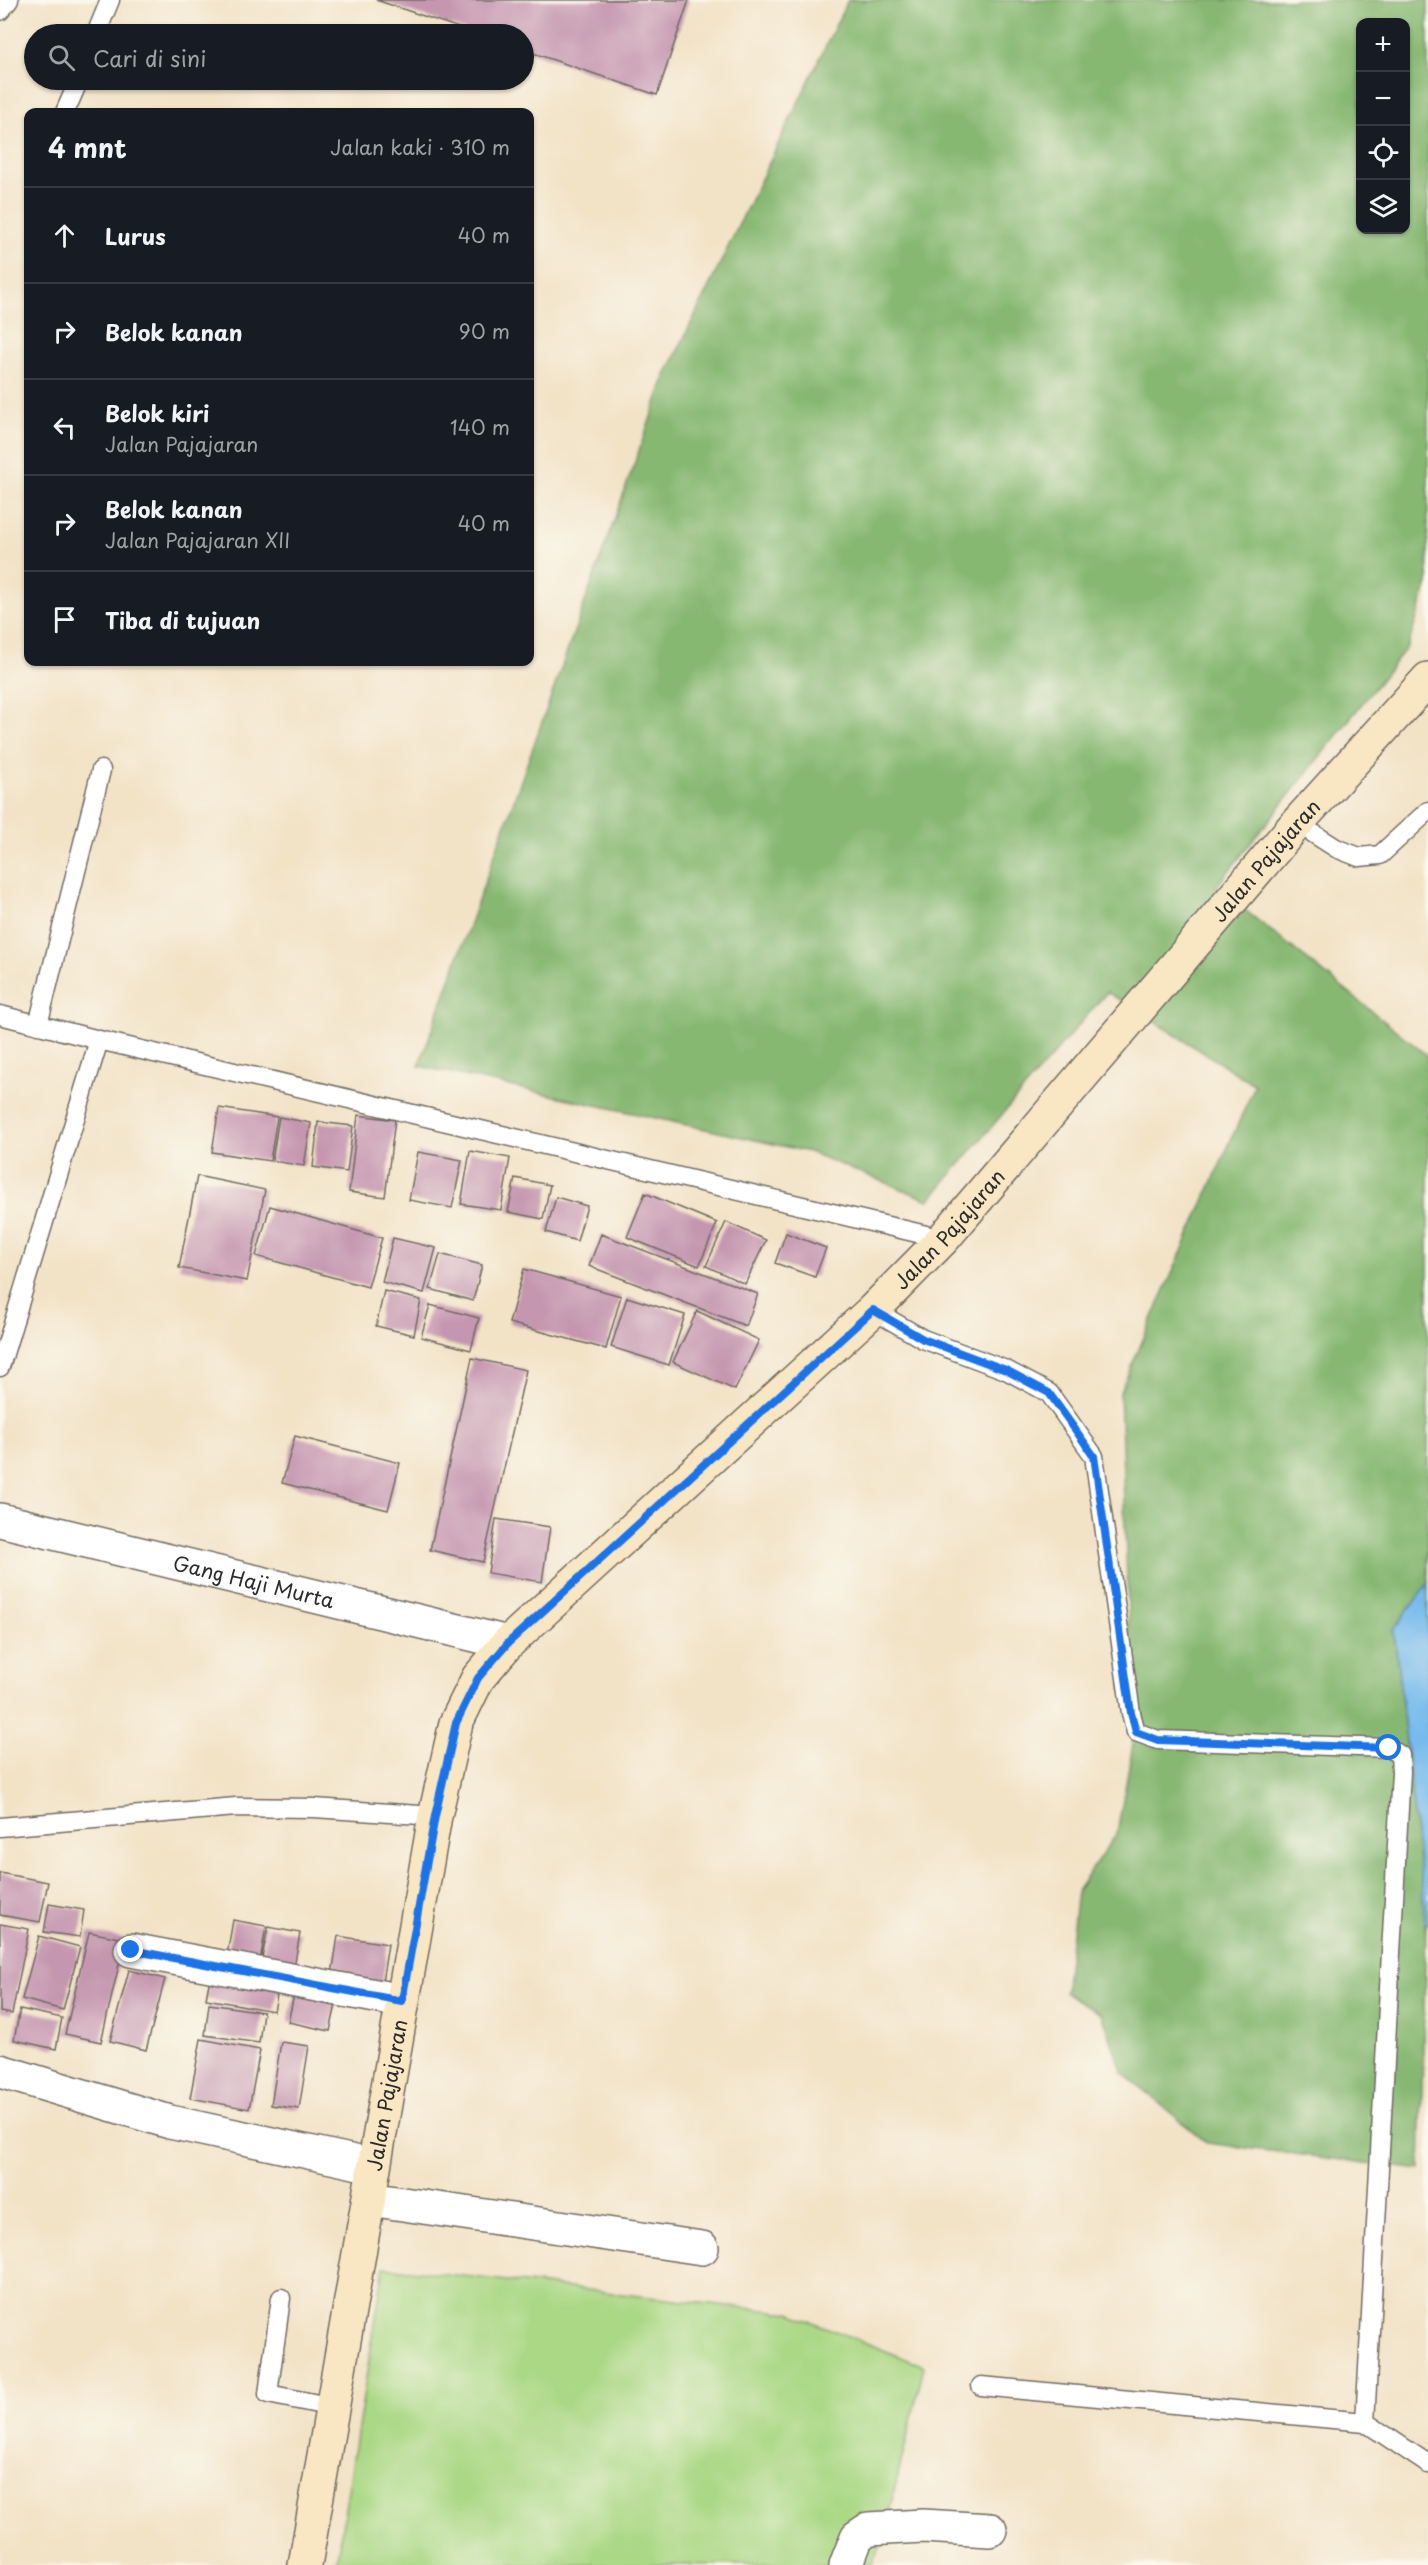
<!DOCTYPE html>
<html lang="id">
<meta charset="utf-8">
<style>
:root{--surface:#171b24;--page:#20242c;--text:#f1f3f6;--muted:#9ea1a6;--line:#363941}
body{margin:0;font-family:"Playpen Sans",sans-serif;background:var(--page);color:var(--text)}
.controls{position:absolute;right:18px;top:18px;display:grid;overflow:hidden;border-radius:12px;box-shadow:0 2px 4px #0004}
.controls button{width:54px;height:54px;display:grid;place-items:center;padding:0;border:0;border-bottom:2px solid var(--line);background:var(--surface);color:var(--text);font:30px sans-serif}
.stop{position:absolute;width:18px;height:18px;margin:-14px;border:4px solid #1a73e8;border-radius:50%;background:#fff}
.stop.end{background:#1a73e8;border-color:#fff;box-shadow:0 2px 6px #0008}
.list{margin:0;padding:0;list-style:none}
h2{display:flex;justify-content:space-between;align-items:center;height:78px;margin:0;padding:0 24px;font-size:26px}
h2 small{font-size:20px;font-weight:400;color:var(--muted)}
.list li{display:grid;grid-template-columns:39px 1fr auto;gap:18px;align-items:center;box-sizing:border-box;height:96px;padding:0 24px;border-top:2px solid var(--line)}
.list b{display:block;font-size:22px;white-space:nowrap}
.list p{margin:0;font-size:20px;white-space:nowrap;color:var(--muted)}
.list em{font-size:20px;font-style:normal;color:var(--muted)}
.icon{flex:none;width:33px;height:33px;fill:none;stroke:currentColor;stroke-width:2;stroke-linecap:round;stroke-linejoin:round}
.map{position:relative;flex:none;width:1428px;height:2565px;overflow:hidden}
.search{position:absolute;background:var(--surface);box-shadow:0 2px 4px #0004;left:24px;top:24px;width:510px;height:66px;display:flex;align-items:center;gap:15px;box-sizing:border-box;padding:0 21px;border-radius:33px;color:var(--muted);font-size:22px}
.panel{position:absolute;background:var(--surface);box-shadow:0 2px 4px #0004;left:24px;top:108px;width:510px;height:558px;border-radius:12px}
.map>svg:first-child{display:block}
</style>
<div class="map">
<svg width="1428" height="2565" viewBox="0 0 1428 2565">
<rect width="100%" height="100%" fill="#fbf7ec"/>
<filter id="ink" filterUnits="userSpaceOnUse"><feTurbulence type="fractalNoise" baseFrequency=".0167" numOctaves="2"/><feDisplacementMap in="SourceGraphic" scale="12" xChannelSelector="R" yChannelSelector="G"/><feConvolveMatrix kernelMatrix="1 2 1 2 8 2 1 2 1" color-interpolation-filters="sRGB"/></filter>
<filter id="wash" filterUnits="userSpaceOnUse"><feTurbulence type="fractalNoise" baseFrequency=".008" numOctaves="4" result="noise"/><feDisplacementMap in="SourceGraphic" scale="24" xChannelSelector="R" yChannelSelector="G"/><feGaussianBlur stdDeviation="1.35" result="paint"/><feColorMatrix in="noise" values="0 0 0 0 0 0 0 0 0 0 0 0 0 0 0 0 0 1.4 0 .05"/><feComposite in="paint" operator="in"/></filter>
<g filter="url(#wash)">
<rect width="100%" height="100%" fill="#f2e3c7"/>
<path fill="#aad885" stroke="#6a8258" stroke-width="1.5" d="M384,2267l406,46 134,53 -43,180 -10,19h-535z"/>
<path fill="#87b872" stroke="#59724e" stroke-width="1.5" fill-rule="evenodd" d="M848,0h580v584l-20,62 -192,241 212,169v527l-34,47 32,296 -6,244 -213,-27 -84,-70 -21,-59 -37,-21 12,-102 40,-58 16,-88 -13,-353 135,-307 -148,-93 -178,208 -120,-48 -390,-86 247,-691zM1360,22h46v208h-46z"/>
<path fill="#77bbed" stroke="#51738c" stroke-width="1.5" d="M1428,1583v341l-2,2 -32,-296z"/>
<g id="blocks">
<path fill="#c496af" d="M376,0h313l-32,95 -133,-45v-16h-47z
M219,1108l58,9 -7,44 -58,-9z
M358,1115l37,5 -10,77 -36,-5z
M279,1117l32,6 -7,43 -32,-5z
M318,1122l35,4 -6,46 -34,-5z
M470,1151l40,7 -9,52 -40,-6z
M418,1152l44,8 -10,48 -43,-8z
M197,1176l68,14 -18,91 -68,-13z
M515,1178l35,7 -7,34 -35,-7z
M645,1193l72,30 -18,43 -72,-29z
M556,1197l31,9 -10,35 -31,-9z
M270,1206l112,32 -14,49 -112,-31z
M726,1222l40,18 -21,44 -39,-18z
M786,1233l40,15 -11,29 -40,-14z
M601,1234l157,60 -12,32 -157,-60z
M393,1238l43,10 -12,45 -42,-11z
M440,1254l42,11 -9,36 -43,-12z
M524,1269l97,27 -15,53 -97,-26z
M384,1291l37,9 -7,35 -38,-9z
M627,1297l58,18 -16,50 -58,-18z
M430,1305l49,13 -8,32 -50,-13z
M697,1311l62,29 -24,50 -62,-28z
M472,1358l54,12 -43,192 -53,-12z
M295,1436l105,27 -12,47 -106,-27z
M496,1519l54,8 -8,55 -54,-9z
M0,1873l48,9 -8,40 -40,-7z
M49,1904l35,6 -4,27 -36,-5z
M233,1920l33,6 -7,41 -33,-6z
M0,1924l29,5 -17,85 -12,-2z
M268,1927l32,6 -7,41 -33,-6z
M89,1932l36,7 -24,103 -36,-8z
M39,1936l41,11 -17,63 -41,-11z
M338,1936l50,8 -7,45 -50,-8z
M212,1967l68,13 -6,31 -68,-12z
M129,1970l36,9 -19,71 -36,-9z
M296,1986l42,10 -8,35 -42,-9z
M209,2004l54,8 -4,31 -54,-8z
M20,2009l42,9 -6,31 -42,-9z
M201,2039l59,11 -11,59 -59,-11z
M281,2042l28,4 -10,63 -28,-4z"/>
</g>
</g>
<g filter="url(#ink)">
<use href="#blocks" fill-opacity="0" stroke="#716b62" stroke-width="1.5"/>
<g fill="none" stroke-linecap="round" stroke-linejoin="round">
<defs>
<path id="lane" d="M0,11l9,-11
M96,34l14,-34
M65,112l14,-32
M1297,823l39,25 23,9 21,-2 48,-44
M0,1015l99,25
M38,1025l63,-255
M873,1310l50,29 83,31 43,23 45,63 37,257 5,19 22,8 231,8 11,7 1,17 -36,650 63,42
M0,1367l99,-327 844,199
M0,1827l236,-20 78,1 121,8
M281,2298l-13,96 65,13
M981,2386l384,36"/>
<g id="street">
<path id="s1" d="M0,1520l508,123"/>
<path d="M131,1950l271,51"/>
<path d="M0,2071l170,51 203,44"/>
<path d="M369,2199l333,49"/>
<path d="M846,2565l11,-28 12,-8 54,-3 67,4"/>
</g>
<g id="secondary">
<path id="s2" d="M305,2565l130,-749 21,-93 22,-45 30,-35 365,-333 70,-71 354,-416 131,-144"/>
</g>
</defs>
<use href="#lane" stroke="#716b62" stroke-width="21"/>
<use href="#street" stroke="#716b62" stroke-width="36"/>
<use href="#secondary" stroke="#716b62" stroke-width="36"/>
<use href="#lane" stroke="#fff" stroke-width="18"/>
<use href="#street" stroke="#fff" stroke-width="33"/>
<use href="#secondary" stroke="#f9e7c3" stroke-width="33"/>
</g>
</g>
<g fill="none" stroke-linecap="round" stroke-linejoin="round" filter="url(#ink)">
<path stroke="#1a73e8" stroke-width="8" d="M131,1950l271,51 33,-185 21,-93 22,-45 30,-35 365,-333 50,29 83,31 43,23 45,63 37,257 5,19 22,8 231,8"/>
</g>
<g text-anchor="middle" dominant-baseline="central" stroke-width="6" stroke-linejoin="round" paint-order="stroke">
<g font-size="20" fill="#2b2b2b" stroke="#fbf7ec">
<text stroke="none"><textPath href="#s2" startOffset="2043">Jalan Pajajaran</textPath></text>
<text stroke="none"><textPath href="#s2" startOffset="1557">Jalan Pajajaran</textPath></text>
<text stroke="none"><textPath href="#s1" startOffset="261">Gang Haji Murta</textPath></text>
<text stroke="none"><textPath href="#s2" startOffset="477">Jalan Pajajaran</textPath></text>
</g>
</g>
</svg>
<div class="controls">
<button>+</button>
<button>−</button>
<button><svg class="icon" aria-label="locate" viewBox="0 0 24 24"><circle cx="12" cy="12" r="6"/><path d="M12 2v4M12 18v4M2 12h4M18 12h4"/></svg></button>
<button><svg class="icon" aria-label="layers" viewBox="0 0 24 24"><path d="M12 4l9 5-9 5-9-5zM3 14l9 5 9-5"/></svg></button>
</div>
<div class="stop" style="left:1389px;top:1748px"></div>
<div class="stop end" style="left:131px;top:1950px"></div>
<div class="search"><svg class="icon" aria-label="search" viewBox="0 0 24 24"><circle cx="10" cy="10" r="6"/><path d="M15 15l6 6"/></svg>Cari di sini</div>
<section class="panel">
<h2>4 mnt<small>Jalan kaki · 310 m</small></h2>
<ul class="list">
<li><svg class="icon" aria-label="ahead" viewBox="0 0 24 24"><path d="M12 20V5M6 11l6-6 6 6"/></svg><div><b>Lurus</b></div><em>40 m</em></li>
<li><svg class="icon" aria-label="right" viewBox="0 0 24 24"><path d="M7 20v-9h11M14 6l5 5-5 5"/></svg><div><b>Belok kanan</b></div><em>90 m</em></li>
<li><svg class="icon" aria-label="left" viewBox="0 0 24 24"><path d="M17 20v-9H6M10 6l-5 5 5 5"/></svg><div><b>Belok kiri</b><p>Jalan Pajajaran</p></div><em>140 m</em></li>
<li><svg class="icon" aria-label="right" viewBox="0 0 24 24"><path d="M7 20v-9h11M14 6l5 5-5 5"/></svg><div><b>Belok kanan</b><p>Jalan Pajajaran XII</p></div><em>40 m</em></li>
<li><svg class="icon" aria-label="arrive" viewBox="0 0 24 24"><path d="M6 21V4h12l-3 4 3 4H6"/></svg><div><b>Tiba di tujuan</b></div></li>
</ul>
</section>
</div>
